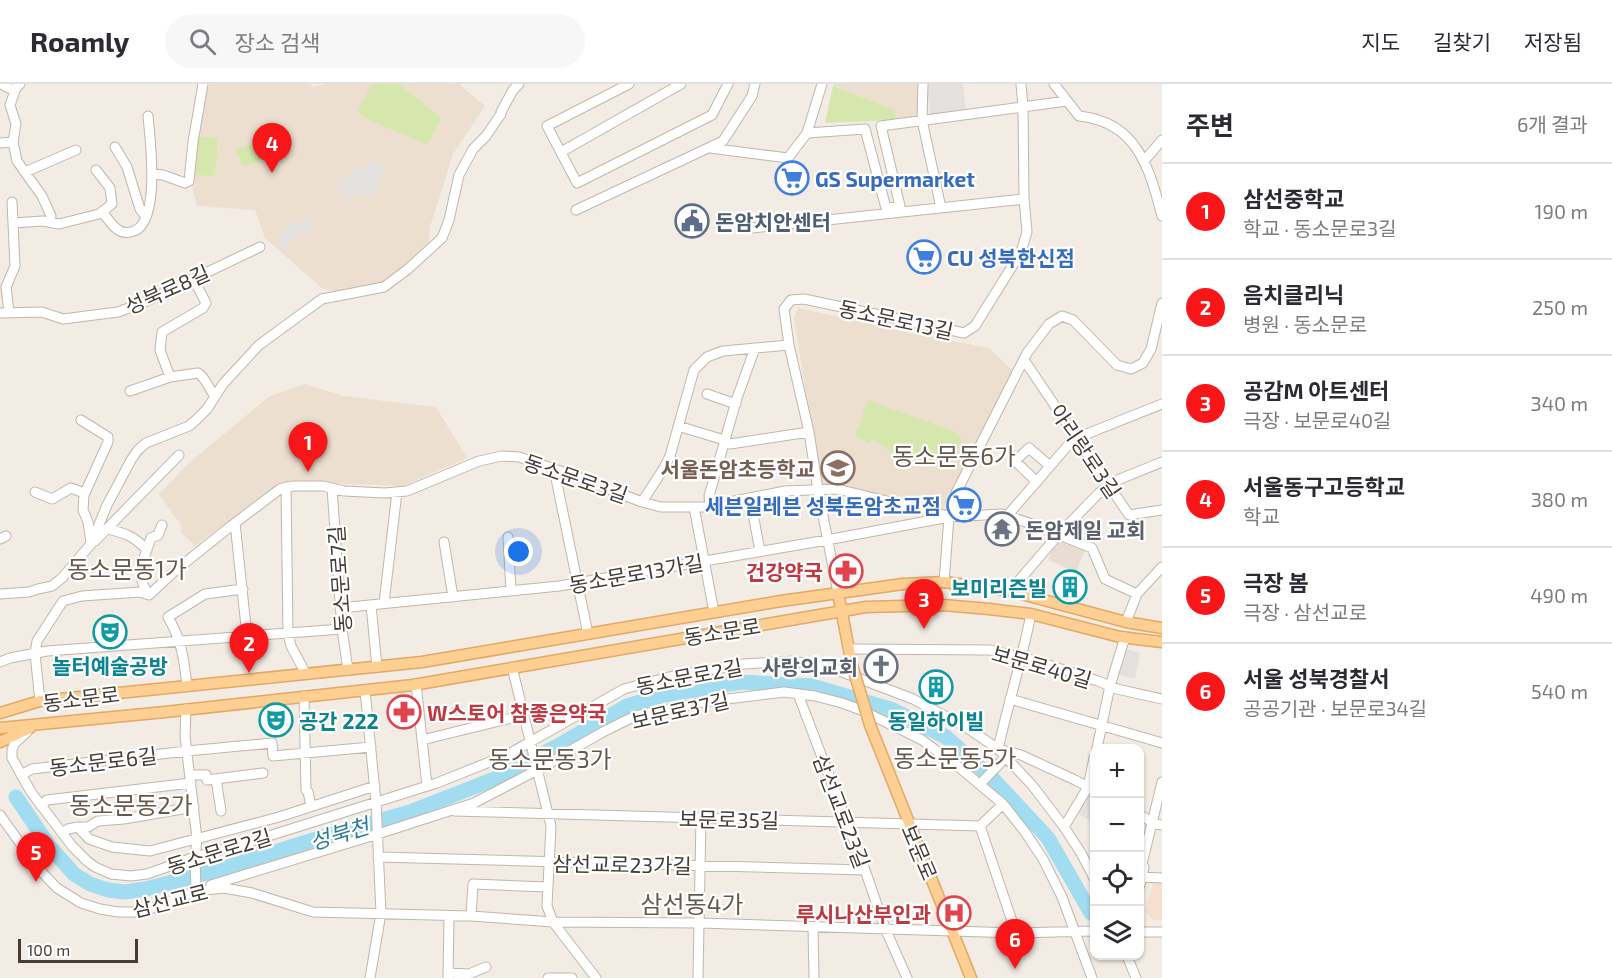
<!DOCTYPE html>
<html lang="ko">
<meta charset="utf-8">
<style>
:root{--surface:#fff;--page:#f7f7f7;--text:#2b2b33;--muted:#7c7c81;--line:#e1e1e2;--accent:#f91618}
body{margin:0;font-family:"Exo 2","Noto Sans KR",sans-serif;background:var(--page);color:var(--text)}
.controls{position:absolute;right:18px;bottom:18px;display:grid;overflow:hidden;border-radius:12px;box-shadow:0 2px 4px #0004}
.controls button{width:54px;height:54px;display:grid;place-items:center;padding:0;border:0;border-bottom:2px solid var(--line);background:var(--surface);color:var(--text);font:30px sans-serif}
.scale{position:absolute;left:18px;bottom:15px;width:120px;box-sizing:border-box;padding-left:6px;border:3px solid #453c35;border-top:0;font-size:16px;line-height:21px;white-space:nowrap;color:#453c35;-webkit-text-stroke:4px #fff;paint-order:stroke}
.you{position:absolute;left:519px;top:468px;width:21px;height:21px;margin:-15px;border:4px solid #fff;border-radius:50%;background:#1a73e8;box-shadow:0 0 0 9px #1a73e833}
.badge{display:grid;place-items:center;width:39px;height:39px;border-radius:50%;background:var(--accent);color:#fff;font-size:20px;font-weight:700}
.pin{position:absolute;translate:-50% -50px;filter:drop-shadow(0 2px 3px #0008)}
.pin::after{content:'';position:absolute;top:32px;width:21px;height:18px;background:inherit;clip-path:polygon(0 0,100% 0,50% 100%)}
.list{margin:0;padding:0;list-style:none}
h2{display:flex;justify-content:space-between;align-items:center;height:78px;margin:0;padding:0 24px;font-size:26px}
h2 small{font-size:20px;font-weight:400;color:var(--muted)}
.list li{display:grid;grid-template-columns:39px 1fr auto;gap:18px;align-items:center;box-sizing:border-box;height:96px;padding:0 24px;border-top:2px solid var(--line)}
.list b{display:block;font-size:22px;white-space:nowrap}
.list p{margin:0;font-size:20px;white-space:nowrap;color:var(--muted)}
.list em{font-size:20px;font-style:normal;color:var(--muted)}
.icon{flex:none;width:33px;height:33px;fill:none;stroke:currentColor;stroke-width:2;stroke-linecap:round;stroke-linejoin:round}
.map{position:relative;flex:none;width:1162px;height:894px;overflow:hidden}
header{display:flex;align-items:center;gap:36px;box-sizing:border-box;height:84px;padding:0 30px;background:var(--surface);border-bottom:2px solid var(--line)}
header strong{font-size:28px}
nav{display:flex;gap:33px;margin-inline-start:auto;font-size:21px}
.search{width:420px;height:54px;background:var(--page);display:flex;align-items:center;gap:15px;box-sizing:border-box;padding:0 21px;border-radius:33px;color:var(--muted);font-size:22px}
main{display:flex}
aside{flex:1;background:var(--surface)}
.map>svg:first-child{display:block}
</style>
<header>
<strong>Roamly</strong>
<div class="search"><svg class="icon" aria-label="search" viewBox="0 0 24 24"><circle cx="10" cy="10" r="6"/><path d="M15 15l6 6"/></svg>장소 검색</div>
<nav><a>지도</a><a>길찾기</a><a>저장됨</a></nav>
</header>
<main>
<div class="map">
<svg width="1162" height="894" viewBox="0 0 1162 894">
<rect width="100%" height="100%" fill="#f3ece5"/>
<path fill="#e7ddd3" d="M1059,457l3,1 1,-1 22,9 -9,22 -28,-12 5,-12 3,-1z"/>
<path fill="#f5e0d0" d="M1162,798v38h-9l-8,-9 8,-28z"/>
<path fill="#ecdfcf" d="M210,0h100l3,3 12,-3h134l26,22 -32,48 -23,73 -1,15 -45,42 -40,8 -21,-3 -58,-51 -10,-28 -58,-4 -5,-20 8,-74z
M834,0h88l-1,35 -26,1 -1,-10 -61,-24z
M798,224l127,28 64,12 25,24 -72,139 -121,-24 -27,-169z
M305,300l38,12 93,11 31,51 -64,28 -110,-4 -15,2 -83,62 -14,-14v-7l-22,-31 31,-32 80,-66z"/>
<path fill="#d6e7ae" d="M372,0h27l42,34 -14,27 -64,-28 -5,-6z
M833,2l62,24v10l-70,3z
M198,53l20,1 -3,38 -20,-1z
M268,53l7,18 -32,12 -7,-17z
M868,316l90,33 4,7 -5,9 -10,-6 -13,23 -41,-13 -21,-14 -3,5 -14,-8z"/>
<path fill="#e3e0de" d="M927,0h36l3,27 -36,4z
M372,77l13,6 -6,19 -12,16 -3,-8 -17,4 -12,-10 -2,-3 24,-18 7,1z
M309,133l6,8 -19,11 -12,16 -7,-5 6,-18z
M1123,564l17,5 -5,26 -19,-5z
M1090,708l4,3v20l-3,6 -13,-7z"/>
<g fill="none" stroke-linecap="round" stroke-linejoin="round">
<path stroke="#a1dcf0" stroke-width="15" d="M16,713l33,49 25,28 16,10 18,6 17,2 21,-3 72,-19 108,-34 84,-24 87,-34 64,-34 66,-38 37,-11 77,-13 71,4 81,24 53,27 47,42 55,59 43,75"/>
<defs>
<path id="minor" d="M1,0l14,7
M20,0l-4,4 -6,17 6,19 -3,18 4,19 25,35 9,20 -1,6
M629,0l-82,42 30,57 135,-68 16,-31
M923,0l-1,36 19,88
M1054,0l25,32c58,6 70,51 83,100
M807,49l58,-4 21,79 14,-2 -19,-80 186,-25
M0,59l13,-1
M115,63l12,20 13,42 6,8
M710,64l78,10 19,-25 15,-49
M561,68l120,-68
M1144,77l18,-21
M25,88l51,-22
M152,90l11,1 22,8 4,-2 4,-39 10,-58
M576,126l147,-69 29,-45 3,-12
M102,128c5,5 9,13 15,17 4,3 9,4 13,3 32,-3 20,-93 18,-116
M13,139l30,-2 16,3 40,-10 13,-10 -2,-16 -14,-18
M752,144l272,-29
M9,228l-3,-25 9,-21 -3,-64
M0,229l42,-1 21,7 55,-7 29,-11 113,-54
M1024,276l105,155 33,-5
M170,293l-10,-27 2,-18 41,-24 3,-5 -13,-25
M130,307l40,-14 28,-4c8,5 10,15 17,23
M707,310l29,10
M81,336l27,17v5l-24,53 -1,15 5,12 3,20
M678,342l43,13 9,5 79,-12
M554,385l34,165
M1037,398l-22,-21 14,-13 21,18
M286,403l2,146 3,13 15,28
M332,404l10,141 6,41
M35,408l17,7 19,-11 13,5
M750,414l10,53
M642,418l22,-34 6,-12 24,-86 13,-13 16,-6 66,-6
M710,422l-1,-10 28,-98 18,-50
M694,423l20,105
M1007,432l63,-73 14,-8 78,-31
M235,439l12,113
M107,445c18,4 27,7 40,21
M508,453l3,54
M0,455l6,-3
M95,457l84,-86
M444,458l9,55
M944,498l5,-65 7,-24 71,-140 22,-29 13,-8 11,4 44,45 14,4 12,-6 8,-14 11,-46
M1010,507l49,-57 40,-41 16,-12 47,-19
M838,509l-20,-103 -9,-58 -20,-87 -5,-36 7,-9 13,-1 160,34 11,-7 46,-74 6,-20 -3,-33 -1,-92 -2,-23
M0,510l29,-2 9,-3 14,-3 10,-8 29,-34 16,-39 24,-45 7,-10 8,-7 43,-17 7,-6 11,-11 16,-25 36,-39 63,-46 62,-12 24,-18 34,-31 7,-18 10,-45 14,-26 13,-13 15,-22v-2l12,-22 6,-6
M1137,510l25,-27
M149,511l27,-25 55,-44 49,-37 13,-3h30l21,5 41,2 22,-2 72,-30 23,-5 17,1 56,19 67,26 19,5h43l81,-16 52,-2 107,26
M149,511c-15,-20 -5,-36 2,-57l7,-3 4,-10
M384,519l13,-111
M371,521l6,62
M340,524l219,-22 268,-46 122,-23 53,-3 30,10 60,24 13,31 32,15 -11,28
M1031,530c-9,46 -23,90 -33,135l23,6 54,25 19,10
M849,565l141,1 46,11 62,20 19,8 45,10
M0,578l10,-4 37,-7 295,-22
M512,583l39,159 -4,80 6,16 43,56
M416,600l11,102
M187,602c-3,-26 -5,-45 -19,-69l37,-23 38,-5
M365,606l11,112 5,111 -11,65
M798,610l67,176 20,58 22,50
M304,612l2,94 2,2 3,14
M1010,615l152,44
M40,617l-5,-47 2,-13 26,-40 19,-5 59,-4 8,3
M186,625l-1,27 12,103 -2,18 1,34
M27,648l-13,12 -2,6v8l19,34 41,54 15,15 8,6 16,7 20,2 16,-2 48,-17 64,-18 178,-56 70,-28 117,-66 49,-13 71,-12 49,-3 44,9 76,29 53,28 32,22 34,36 32,42 17,26 13,25
M422,656l102,-25
M1097,664l13,-62 15,-49
M21,691l11,-6 155,-18 85,-8 1,13 98,-9
M190,691h16l1,5 56,-7
M216,695l5,32
M980,700l25,-26
M41,722l6,-6 144,-17
M454,727l526,15 23,-22
M0,731l38,53 19,20 24,15 19,6 18,3h16l16,-3 46,-18 28,-3 28,5 61,19 158,4 82,6 146,1 317,10 78,-2
M1140,731l12,7
M1156,740l6,1
M980,742l36,107
M78,743l11,12 23,8 38,4 129,-34 96,-31
M1064,743l24,-40 6,-29
M62,749l6,-4 10,-2h10l10,-6 26,-2 70,-12
M378,773l487,13
M1140,788l22,-90
M1142,793l20,1
M211,801l167,-51 96,-31 73,-38 19,-12 37,-21 32,-16 68,-14 81,-10 31,4 27,7 19,7 45,22 16,8 38,28 43,36 22,28 18,27 19,38 30,81
M1140,801l4,-18
M471,832l2,-32 75,3
M813,843l1,51
M1140,848h22
M1127,872l9,22
M448,889l21,1 17,-7
M448,894l1,-62
M548,894h24
M698,894l3,-160"/>
<path id="major" d="M838,509l14,72
M0,629l40,-12 382,-39 359,-61 122,-17 41,-2 66,9 116,31 36,6
M870,641l101,253
M0,644l165,-16 248,-27 453,-78 77,-2 46,4 42,5 89,23 42,5
M0,658l30,-14"/>
</defs>
<use href="#minor" stroke="#c1b6ab" stroke-width="11"/>
<use href="#major" stroke="#e3a863" stroke-width="13"/>
<use href="#minor" stroke="#fff" stroke-width="9"/>
<use href="#major" stroke="#fecf93" stroke-width="10"/>
<defs>
<path id="major-bridge" d="M852,581l18,60"/>
</defs>
<use href="#major-bridge" stroke="#e3a863" stroke-width="13" stroke-linecap="butt"/>
<use href="#major-bridge" stroke="#fecf93" stroke-width="10"/>
</g>
<defs>
<symbol id="supermarket-ring" viewBox="-11 -11 22 22"><circle r="9.5" fill="#fff" stroke="#3f7fe0" stroke-width="1.5"/><path d="M-6-5.5h2.5l.6 2H6L4.5 2H-2.5L-4.4-4H-6ZM-1.5 3.2a1.3 1.3 0 1 0 .1 0ZM3 3.2a1.3 1.3 0 1 0 .1 0Z" fill="#3f7fe0"/></symbol>
<symbol id="civic-ring" viewBox="-11 -11 22 22"><circle r="9.5" fill="#fff" stroke="#5c6f8a" stroke-width="1.5"/><path d="M-.6-6.5H3V-4.5H.6V-3L4-1V1h2V6H-6V1h2V-1L-.6-3ZM-1.2 2.5V6h2.4V2.5Z" fill="#5c6f8a"/></symbol>
<symbol id="school-ring" viewBox="-11 -11 22 22"><circle r="9.5" fill="#fff" stroke="#8d6e63" stroke-width="1.5"/><path d="M0-5L7-2L0 1L-7-2ZM-4 1L0 2.5L4 1V4Q0 6-4 4Z" fill="#8d6e63"/></symbol>
<symbol id="temple-ring" viewBox="-11 -11 22 22"><circle r="9.5" fill="#fff" stroke="#6b7280" stroke-width="1.5"/><path d="M0-6L5-2H3V0L6.5 2.5H4V6H1.5V3h-3V6H-4V2.5H-6.5L-3 0V-2H-5Z" fill="#6b7280"/></symbol>
<symbol id="pharmacy-ring" viewBox="-11 -11 22 22"><circle r="9.5" fill="#fff" stroke="#e0444e" stroke-width="1.5"/><path d="M-2-6h4v4h4v4h-4v4h-4v-4h-4v-4h4Z" fill="#e0444e"/></symbol>
<symbol id="building-ring" viewBox="-11 -11 22 22"><circle r="9.5" fill="#fff" stroke="#0f9aa8" stroke-width="1.5"/><path d="M-4-6H4V6H1V3H-1V6H-4ZM-2.5-4.3h1.7v1.8h-1.7ZM.8-4.3h1.7v1.8H.8ZM-2.5-1h1.7V.8h-1.7ZM.8-1h1.7V.8H.8Z" fill="#0f9aa8"/></symbol>
<symbol id="theatre-ring" viewBox="-11 -11 22 22"><circle r="9.5" fill="#fff" stroke="#0f9aa8" stroke-width="1.5"/><path d="M-5-5.5Q0-4 5-5.5V0Q5 5 0 6Q-5 5-5 0ZM-3.3-2.5H-1v1.5H-3.3ZM1-2.5H3.3v1.5H1ZM-2.8 1Q0 5.5 2.8 1Z" fill="#0f9aa8"/></symbol>
<symbol id="church-ring" viewBox="-11 -11 22 22"><circle r="9.5" fill="#fff" stroke="#6b7280" stroke-width="1.5"/><path d="M-1.2-6h2.4v3.5h3.3v2.4h-3.3V6h-2.4V-.1h-3.3v-2.4h3.3Z" fill="#6b7280"/></symbol>
<symbol id="hospital-ring" viewBox="-11 -11 22 22"><circle r="9.5" fill="#fff" stroke="#e0444e" stroke-width="1.5"/><path d="M-5-5h3v3.5h4V-5h3V5h-3V1.5h-4V5h-3Z" fill="#e0444e"/></symbol>
</defs>
<g fill-rule="evenodd">
<use href="#supermarket-ring" x="773" y="75" width="38" height="38"/>
<use href="#civic-ring" x="673" y="118" width="38" height="38"/>
<use href="#supermarket-ring" x="905" y="154" width="38" height="38"/>
<use href="#school-ring" x="819" y="365" width="38" height="38"/>
<use href="#supermarket-ring" x="945" y="402" width="38" height="38"/>
<use href="#temple-ring" x="983" y="426" width="38" height="38"/>
<use href="#pharmacy-ring" x="827" y="468" width="38" height="38"/>
<use href="#building-ring" x="1051" y="484" width="38" height="38"/>
<use href="#theatre-ring" x="91" y="529" width="38" height="38"/>
<use href="#church-ring" x="862" y="563" width="38" height="38"/>
<use href="#building-ring" x="917" y="584" width="38" height="38"/>
<use href="#pharmacy-ring" x="385" y="609" width="38" height="38"/>
<use href="#theatre-ring" x="257" y="617" width="38" height="38"/>
<use href="#hospital-ring" x="935" y="810" width="38" height="38"/>
</g>
<g text-anchor="middle" dominant-baseline="central" stroke-width="4.5" stroke-linejoin="round" paint-order="stroke">
<g font-size="21" font-weight="bold" fill="#366cbe" stroke="#fff" text-anchor="start">
<text x="815" y="94">GS Supermarket</text>
<text x="947" y="173">CU 성북한신점</text>
<text x="941" y="421" text-anchor="end">세븐일레븐 성북돈암초교점</text>
</g>
<g font-size="21" font-weight="bold" fill="#4e5e75" stroke="#fff" text-anchor="start">
<text x="715" y="137">돈암치안센터</text>
</g>
<g font-size="21" fill="#453c35" stroke="#fff">
<text transform="translate(167 205) rotate(-24)">성북로8길</text>
<text transform="translate(896 235) rotate(12)">동소문로13길</text>
<text transform="translate(1086 367) rotate(56)">아리랑로3길</text>
<text transform="translate(576 394) rotate(19)">동소문로3길</text>
<text transform="translate(636 489) rotate(-10)">동소문로13가길</text>
<text transform="translate(339 495) rotate(-94)">동소문로7길</text>
<text transform="translate(722 547) rotate(-9)">동소문로</text>
<text transform="translate(1042 582) rotate(16)">보문로40길</text>
<text transform="translate(689 592) rotate(-11)">동소문로2길</text>
<text transform="translate(81 614) rotate(-7)">동소문로</text>
<text transform="translate(680 626) rotate(-13)">보문로37길</text>
<text transform="translate(103 677) rotate(-7)">동소문로6길</text>
<text transform="translate(842 727) rotate(69)">삼선교로23길</text>
<text transform="translate(729 735) rotate(1)">보문로35길</text>
<text transform="translate(219 767) rotate(-17)">동소문로2길</text>
<text transform="translate(920 768) rotate(67)">보문로</text>
<text transform="translate(622 780) rotate(1)">삼선교로23가길</text>
<text transform="translate(170 816) rotate(-14)">삼선교로</text>
</g>
<g font-size="21" font-weight="bold" fill="#785e54" stroke="#fff" text-anchor="end">
<text x="815" y="384">서울돈암초등학교</text>
</g>
<g font-size="21" font-weight="bold" fill="#5b616d" stroke="#fff" text-anchor="start">
<text x="1025" y="445">돈암제일 교회</text>
<text x="858" y="582" text-anchor="end">사랑의교회</text>
</g>
<g font-size="21" font-weight="bold" fill="#be3a42" stroke="#fff" text-anchor="end">
<text x="823" y="487">건강약국</text>
<text x="427" y="628" text-anchor="start">W스토어 참좋은약국</text>
<text x="931" y="829">루시나산부인과</text>
</g>
<g font-size="21" font-weight="bold" fill="#0d838f" stroke="#fff">
<text x="1047" y="503" text-anchor="end">보미리즌빌</text>
<text x="110" y="581">놀터예술공방</text>
<text x="299" y="636" text-anchor="start">공간 222</text>
<text x="936" y="636">동일하이빌</text>
</g>
<g font-size="22" font-style="italic" fill="#2a7b98" stroke="#fff">
<text transform="translate(339 749) rotate(-17)">성북천</text>
</g>
<g font-size="24" fill="#68584c" stroke="#fff">
<text x="954" y="371">동소문동6가</text>
<text x="127" y="484">동소문동1가</text>
<text x="955" y="673">동소문동5가</text>
<text x="550" y="674">동소문동3가</text>
<text x="131" y="720">동소문동2가</text>
<text x="692" y="819">삼선동4가</text>
</g>
</g>
</svg>
<div class="controls">
<button>+</button>
<button>−</button>
<button><svg class="icon" aria-label="locate" viewBox="0 0 24 24"><circle cx="12" cy="12" r="6"/><path d="M12 2v4M12 18v4M2 12h4M18 12h4"/></svg></button>
<button><svg class="icon" aria-label="layers" viewBox="0 0 24 24"><path d="M12 4l9 5-9 5-9-5zM3 14l9 5 9-5"/></svg></button>
</div>
<div class="scale">100 m</div>
<div class="you"></div>
<div class="pin badge" style="left:308px;top:388px">1</div>
<div class="pin badge" style="left:249px;top:589px">2</div>
<div class="pin badge" style="left:924px;top:545px">3</div>
<div class="pin badge" style="left:272px;top:89px">4</div>
<div class="pin badge" style="left:36px;top:798px">5</div>
<div class="pin badge" style="left:1015px;top:885px">6</div>
</div>
<aside>
<h2>주변<small>6개 결과</small></h2>
<ul class="list">
<li><span class="badge">1</span><div><b>삼선중학교</b><p>학교 · 동소문로3길</p></div><em>190 m</em></li>
<li><span class="badge">2</span><div><b>음치클리닉</b><p>병원 · 동소문로</p></div><em>250 m</em></li>
<li><span class="badge">3</span><div><b>공감M 아트센터</b><p>극장 · 보문로40길</p></div><em>340 m</em></li>
<li><span class="badge">4</span><div><b>서울동구고등학교</b><p>학교</p></div><em>380 m</em></li>
<li><span class="badge">5</span><div><b>극장 봄</b><p>극장 · 삼선교로</p></div><em>490 m</em></li>
<li><span class="badge">6</span><div><b>서울 성북경찰서</b><p>공공기관 · 보문로34길</p></div><em>540 m</em></li>
</ul>
</aside>
</main>
